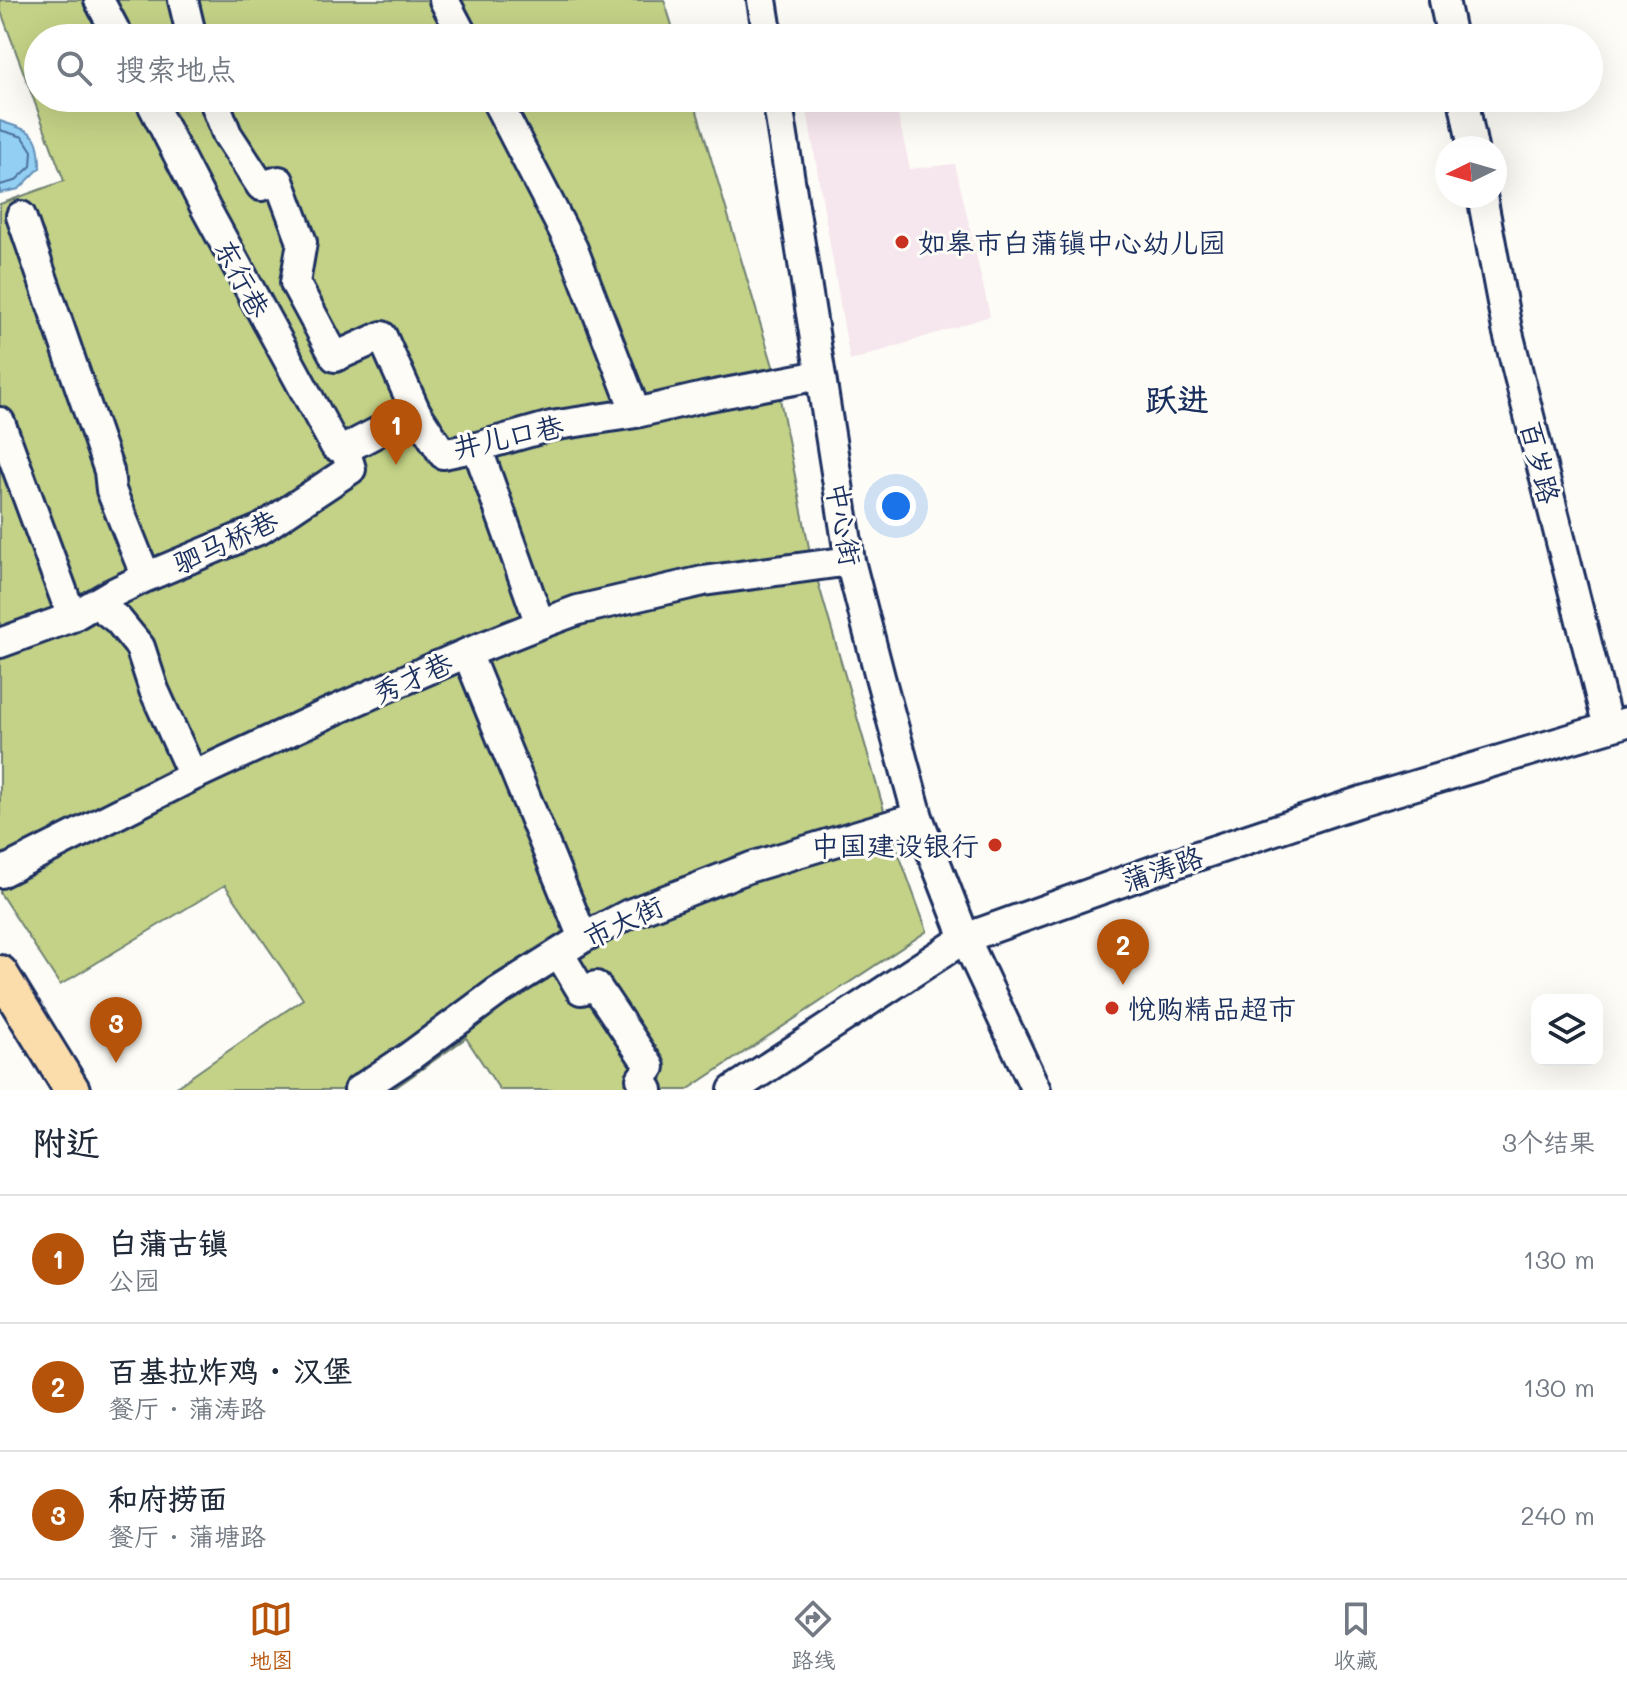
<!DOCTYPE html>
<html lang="zh">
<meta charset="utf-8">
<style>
:root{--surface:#fff;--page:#f6f6f7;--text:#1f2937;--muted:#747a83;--line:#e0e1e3;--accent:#b45309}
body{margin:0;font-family:Mali,"LXGW WenKai TC",sans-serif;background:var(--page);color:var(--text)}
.controls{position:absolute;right:24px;bottom:24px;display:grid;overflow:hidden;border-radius:16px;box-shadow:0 8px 32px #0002}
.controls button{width:72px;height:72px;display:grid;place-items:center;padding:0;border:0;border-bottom:2px solid var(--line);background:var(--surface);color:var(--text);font:40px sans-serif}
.compass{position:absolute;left:1435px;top:136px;width:72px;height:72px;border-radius:50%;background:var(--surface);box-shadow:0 8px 32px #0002;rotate:265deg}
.you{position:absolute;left:896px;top:506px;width:28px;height:28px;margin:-20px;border:6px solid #fff;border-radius:50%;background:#1a73e8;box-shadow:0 0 0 12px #1a73e833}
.badge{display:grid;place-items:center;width:52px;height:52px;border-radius:50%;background:var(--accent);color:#fff;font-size:26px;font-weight:700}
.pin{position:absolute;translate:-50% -66px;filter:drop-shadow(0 2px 4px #0008)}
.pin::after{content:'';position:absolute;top:42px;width:28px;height:24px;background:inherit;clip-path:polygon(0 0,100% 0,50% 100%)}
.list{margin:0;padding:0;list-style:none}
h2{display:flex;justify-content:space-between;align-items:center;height:104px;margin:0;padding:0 32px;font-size:34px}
h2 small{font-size:26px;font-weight:400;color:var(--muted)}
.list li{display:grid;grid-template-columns:52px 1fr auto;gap:24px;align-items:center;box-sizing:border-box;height:128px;padding:0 32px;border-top:2px solid var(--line)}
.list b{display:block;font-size:30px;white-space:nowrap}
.list p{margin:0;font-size:26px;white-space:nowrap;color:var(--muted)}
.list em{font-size:26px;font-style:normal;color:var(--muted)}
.icon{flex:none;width:44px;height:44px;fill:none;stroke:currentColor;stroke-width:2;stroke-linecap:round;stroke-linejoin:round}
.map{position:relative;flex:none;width:1627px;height:1090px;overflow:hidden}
.search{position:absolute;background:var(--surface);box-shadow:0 8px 32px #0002;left:24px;right:24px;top:24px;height:88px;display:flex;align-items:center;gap:20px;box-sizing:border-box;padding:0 28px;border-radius:44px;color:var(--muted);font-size:30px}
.sheet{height:488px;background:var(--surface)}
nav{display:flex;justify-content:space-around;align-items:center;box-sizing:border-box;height:112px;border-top:2px solid var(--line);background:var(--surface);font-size:22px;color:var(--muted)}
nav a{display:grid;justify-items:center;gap:4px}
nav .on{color:var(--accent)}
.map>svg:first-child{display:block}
</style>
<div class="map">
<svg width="1627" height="1090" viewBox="0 0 1627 1090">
<rect width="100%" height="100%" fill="#fdfcf7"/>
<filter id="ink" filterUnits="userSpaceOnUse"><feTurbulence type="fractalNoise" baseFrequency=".0125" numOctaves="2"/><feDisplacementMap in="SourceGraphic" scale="16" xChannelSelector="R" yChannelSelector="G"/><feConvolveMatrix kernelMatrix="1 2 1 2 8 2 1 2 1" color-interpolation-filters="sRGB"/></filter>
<g filter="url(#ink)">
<path fill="#f6e6ed" d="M805,98h89l16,71 45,-5 35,152 -140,45z"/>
<path fill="#c3d286" stroke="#6f8072" stroke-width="2" d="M0,0h664l12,38h-638v60h655l82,275 36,185 77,266 39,107 -240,159h-187l-34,-52 -74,52h-220l131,-91 -78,-114 -165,100 -60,-92v-689l64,-23 -64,-172z"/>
<path fill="#93cff3" stroke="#638fb7" stroke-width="2" d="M0,121c32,11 40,10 40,47l-21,21 -19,4z"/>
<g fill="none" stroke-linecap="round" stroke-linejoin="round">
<path stroke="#4b6f9a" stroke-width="2" d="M0,130l23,7 9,14 -1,15 -16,15 -15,4"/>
<defs>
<path id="minor" d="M99,0l20,38
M183,0l9,38
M444,0l20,38
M762,0l6,38
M1444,0l8,38
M149,98l56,109 130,239 10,3
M213,98l14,36 34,52 18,-5 23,61 -7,41 40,74 47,-21 34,76 27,42 34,-7 74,-21 85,-13 68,-16 116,-22
M495,98l78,151 63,164
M777,98l73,463 30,116 38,140 47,121 71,152
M1463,98l10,50
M1482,196l25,133 101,398
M21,216l88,255 2,19 35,87
M0,422l72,195
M477,447l63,177
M97,604l21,16 22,27 14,43 39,86
M0,643l72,-26 39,-23 35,-17 115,-48 90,-60 -6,-20 71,-37
M467,653l116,285
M0,873l193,-97 140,-65 134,-58 73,-29 38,-14 125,-29 147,-20
M559,953l22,37 15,-4 54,81 -9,12 7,11
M359,1090l50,-33 88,-65 86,-54 46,-24 122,-47 167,-50
M733,1090l232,-152 196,-70 201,-67 265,-79"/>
<path id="major" d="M0,973l72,117"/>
</defs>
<use href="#minor" stroke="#1b2f5e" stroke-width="34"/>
<use href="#major" stroke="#1b2f5e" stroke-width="40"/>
<use href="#minor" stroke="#fdfcf7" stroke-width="28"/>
<use href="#major" stroke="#fbddab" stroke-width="34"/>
</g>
</g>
<g fill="#c8321e" stroke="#fdfcf7" stroke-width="3">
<circle cx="902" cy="242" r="8"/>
<circle cx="995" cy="845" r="8"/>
<circle cx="1112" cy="1008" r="8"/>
</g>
<g text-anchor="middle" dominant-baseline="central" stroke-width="6" stroke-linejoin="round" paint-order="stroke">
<g font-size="28" fill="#1b2f5e" stroke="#fdfcf7" text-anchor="start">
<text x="918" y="242">如皋市白蒲镇中心幼儿园</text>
<text x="979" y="845" text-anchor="end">中国建设银行</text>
<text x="1128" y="1008">悦购精品超市</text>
</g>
<g font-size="28" fill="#1b2f5e" stroke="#fdfcf7">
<text transform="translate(243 278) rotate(62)">东行巷</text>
<text transform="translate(508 436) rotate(-12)">井儿口巷</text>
<text transform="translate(1541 462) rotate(76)">百岁路</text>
<text transform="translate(845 524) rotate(80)">中心街</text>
<text transform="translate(225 541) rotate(-25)">驷马桥巷</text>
<text transform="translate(412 677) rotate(-24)">秀才巷</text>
<text transform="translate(1162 868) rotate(-19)">蒲涛路</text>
<text transform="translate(623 921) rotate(-25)">市大街</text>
</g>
<g font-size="32" font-weight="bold" fill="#1b2f5e" stroke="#fdfcf7">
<text x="1177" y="398">跃进</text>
</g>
</g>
</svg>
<div class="controls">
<button><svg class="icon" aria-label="layers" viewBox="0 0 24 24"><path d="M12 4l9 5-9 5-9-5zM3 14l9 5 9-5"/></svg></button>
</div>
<svg class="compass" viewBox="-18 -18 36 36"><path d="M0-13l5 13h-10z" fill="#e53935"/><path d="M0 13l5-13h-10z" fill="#747a83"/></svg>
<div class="you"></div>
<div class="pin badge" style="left:396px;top:465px">1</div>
<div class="pin badge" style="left:1123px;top:985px">2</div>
<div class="pin badge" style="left:116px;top:1063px">3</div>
<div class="search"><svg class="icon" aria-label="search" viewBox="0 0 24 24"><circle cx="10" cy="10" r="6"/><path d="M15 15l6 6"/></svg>搜索地点</div>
</div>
<section class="sheet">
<h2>附近<small>3个结果</small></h2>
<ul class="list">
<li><span class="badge">1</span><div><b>白蒲古镇</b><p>公园</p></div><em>130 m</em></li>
<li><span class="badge">2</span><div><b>百基拉炸鸡 · 汉堡</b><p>餐厅 · 蒲涛路</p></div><em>130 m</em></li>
<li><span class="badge">3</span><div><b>和府捞面</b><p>餐厅 · 蒲塘路</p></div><em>240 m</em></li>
</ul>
</section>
<nav>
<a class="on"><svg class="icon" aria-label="map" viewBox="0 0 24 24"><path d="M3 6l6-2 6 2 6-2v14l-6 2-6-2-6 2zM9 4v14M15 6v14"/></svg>地图</a>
<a><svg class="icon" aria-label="directions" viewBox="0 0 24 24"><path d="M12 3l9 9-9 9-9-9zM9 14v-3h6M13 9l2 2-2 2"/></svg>路线</a>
<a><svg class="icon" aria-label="saved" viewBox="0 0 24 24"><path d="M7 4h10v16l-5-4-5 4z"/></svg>收藏</a>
</nav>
